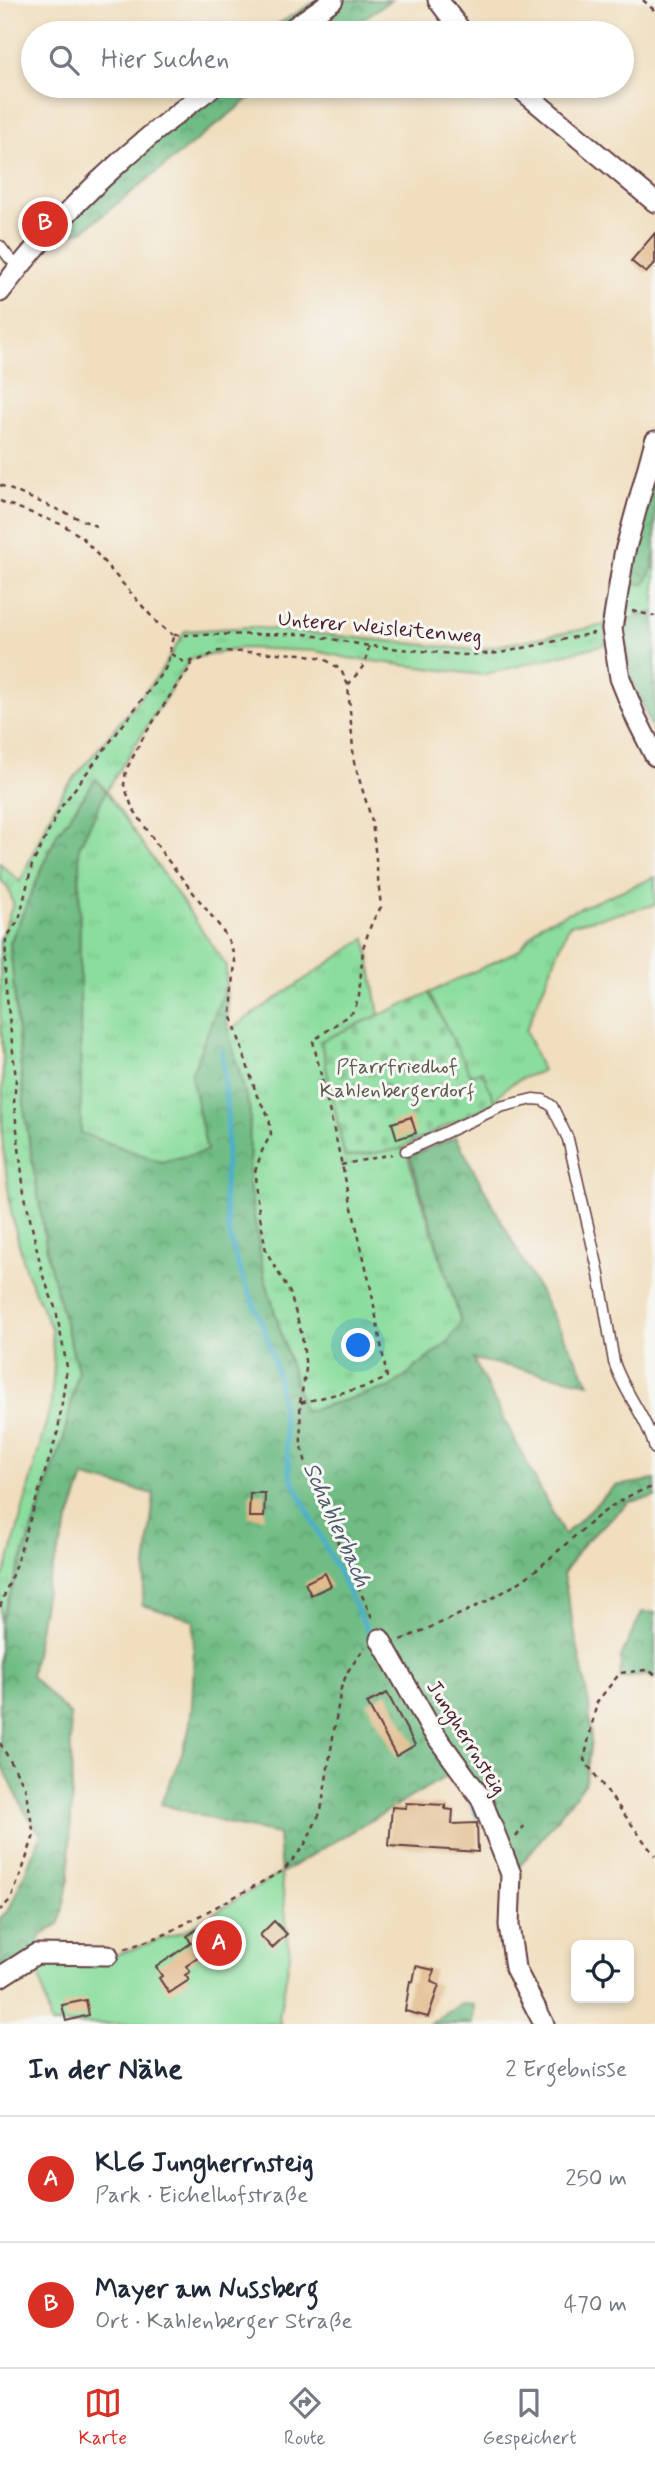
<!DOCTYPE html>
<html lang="de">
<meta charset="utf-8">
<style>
:root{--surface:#fff;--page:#f2f2f3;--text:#1f2937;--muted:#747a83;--line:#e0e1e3;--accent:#d93025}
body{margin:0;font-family:Mynerve,sans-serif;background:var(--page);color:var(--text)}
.controls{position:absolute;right:21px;bottom:21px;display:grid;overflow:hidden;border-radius:10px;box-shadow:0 4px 10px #0003}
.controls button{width:63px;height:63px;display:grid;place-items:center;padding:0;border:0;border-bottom:2px solid var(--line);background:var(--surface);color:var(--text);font:35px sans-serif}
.you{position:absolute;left:359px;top:1346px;width:24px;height:24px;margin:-18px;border:5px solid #fff;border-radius:50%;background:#1a73e8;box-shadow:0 0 0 10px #1a73e833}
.badge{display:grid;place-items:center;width:46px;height:46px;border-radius:50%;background:var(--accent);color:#fff;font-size:23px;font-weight:700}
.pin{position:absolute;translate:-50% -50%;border:4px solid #fff;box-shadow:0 2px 7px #0006}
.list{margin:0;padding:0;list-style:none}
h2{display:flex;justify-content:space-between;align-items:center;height:91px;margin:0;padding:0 28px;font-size:30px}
h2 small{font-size:23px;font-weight:400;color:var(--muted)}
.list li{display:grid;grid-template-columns:46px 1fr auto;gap:21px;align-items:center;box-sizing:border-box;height:126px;padding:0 28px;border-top:2px solid var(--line)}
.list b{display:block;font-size:26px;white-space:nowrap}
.list p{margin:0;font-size:23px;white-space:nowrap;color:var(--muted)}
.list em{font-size:23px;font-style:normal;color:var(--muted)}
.icon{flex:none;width:38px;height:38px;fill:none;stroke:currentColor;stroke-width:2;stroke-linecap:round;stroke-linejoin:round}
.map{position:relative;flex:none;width:655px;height:2024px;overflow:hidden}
.search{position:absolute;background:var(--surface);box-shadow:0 4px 10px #0003;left:21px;right:21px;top:21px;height:77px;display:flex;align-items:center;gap:18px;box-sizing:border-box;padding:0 24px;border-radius:38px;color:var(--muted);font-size:26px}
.sheet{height:343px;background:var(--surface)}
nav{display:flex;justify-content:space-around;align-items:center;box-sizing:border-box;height:98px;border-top:2px solid var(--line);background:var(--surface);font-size:19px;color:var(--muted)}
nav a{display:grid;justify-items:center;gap:4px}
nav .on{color:var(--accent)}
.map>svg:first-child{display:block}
</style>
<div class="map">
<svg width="655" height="2024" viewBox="0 0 655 2024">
<defs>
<pattern id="grass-tufts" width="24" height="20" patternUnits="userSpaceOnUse" patternTransform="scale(1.75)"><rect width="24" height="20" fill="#8add9d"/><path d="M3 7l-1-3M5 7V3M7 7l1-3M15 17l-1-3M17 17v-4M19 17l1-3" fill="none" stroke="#79bd87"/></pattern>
<pattern id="forest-crowns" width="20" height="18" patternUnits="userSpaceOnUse" patternTransform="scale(1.75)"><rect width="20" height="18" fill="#6fbc84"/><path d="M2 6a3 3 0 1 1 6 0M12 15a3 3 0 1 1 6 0" fill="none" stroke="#5d986c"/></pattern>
<pattern id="cemetery-stones" width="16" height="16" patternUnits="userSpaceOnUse" patternTransform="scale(1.75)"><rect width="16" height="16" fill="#8add9d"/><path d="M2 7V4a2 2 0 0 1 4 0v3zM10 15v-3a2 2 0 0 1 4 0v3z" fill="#79bd87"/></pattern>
</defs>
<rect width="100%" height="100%" fill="#f6f6f2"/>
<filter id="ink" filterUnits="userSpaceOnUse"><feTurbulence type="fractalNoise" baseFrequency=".0143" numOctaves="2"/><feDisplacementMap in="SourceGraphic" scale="14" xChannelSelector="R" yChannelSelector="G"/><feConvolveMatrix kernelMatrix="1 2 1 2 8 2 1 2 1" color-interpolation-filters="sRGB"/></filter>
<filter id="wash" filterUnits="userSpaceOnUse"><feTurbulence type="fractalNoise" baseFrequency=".00686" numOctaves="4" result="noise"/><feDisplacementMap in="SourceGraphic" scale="28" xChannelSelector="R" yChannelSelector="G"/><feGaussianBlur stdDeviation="1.57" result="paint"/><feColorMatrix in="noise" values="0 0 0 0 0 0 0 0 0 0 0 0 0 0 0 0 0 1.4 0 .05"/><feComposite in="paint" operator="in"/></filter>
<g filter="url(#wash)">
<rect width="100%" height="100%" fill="#f0debe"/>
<path fill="url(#grass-tufts)" stroke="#6a7e64" stroke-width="2" d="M655,552v60l-50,13 1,19 -124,31 -134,-17 -32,-7 -74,-3 -52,11 -84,132 120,174v20l-35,90 16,76 -46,11 -80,-29 -2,-286 27,-56 -9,-11 -40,54 -47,109 15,172 24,148 29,108 -14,66 -64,186v-38l10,-28 41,-153 3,-39 -3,-37 -25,-56 -15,-60 -9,-75 1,-83 -3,-43v-70l13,-37 -4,-14 -9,-11v-16l20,19 34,-75 11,-18 93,-113 27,-45 66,-4 224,23 130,-25 10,-41 38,-17z
M655,877v28l-86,20 -43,105 16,41c-18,6 -39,13 -47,31l-13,-31 -11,5 -42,-83 90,-43 22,-26z
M366,938l13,77 -58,26 24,116 55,-8 6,2 55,171 -13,20 -57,45 -87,25 -41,-141 -14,-86 1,-74 -22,-80z"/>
<path fill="url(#forest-crowns)" stroke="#5c6e58" stroke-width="2" d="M318,0h73l-49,33h-79z
M198,86h67l-181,144 -34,11z
M655,431v121l-2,15 -8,17h-30l26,-119z
M655,612v124l-25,-61 -7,-54z
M96,779l10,12 -27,56 2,286 80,29 46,-11 -16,-76 35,-90 2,46 22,80 -1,74 14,86 41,141 87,-25 57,-45 13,-20 -51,-166 46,-19 133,246 -116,-24 91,176 51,-49 40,-6v17l-26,5 -46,42 -20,30 26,130 2,38 -6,41 -66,84 -33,-70 -34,-24 -171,100 -3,-39 -45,-9 -72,-21c9,-26 25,-52 29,-81 5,-33 3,-69 4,-103l-52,-15 12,-111 -70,-17 -37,108 -16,91 39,39 2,72 -3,92 -9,44 -19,13 -6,23 -35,24v-65l9,-8 32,-75 -17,-25 -24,-49v-138l64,-186 14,-66 -29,-108 -24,-148 -15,-172 47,-109z
M642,1612l13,1v66l-8,-4 -27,4 1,-22z
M461,2004l13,1 -1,19h-43z"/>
<path fill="url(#cemetery-stones)" stroke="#6a7e64" stroke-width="2" d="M429,993l42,82 11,-4 13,31 -95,47 -55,8 -24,-116z"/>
<path fill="#8add9d" stroke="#6a7e64" stroke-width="2" d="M281,1873l9,82 -11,63 2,6h-230l-16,-65 78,-3 71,-25z"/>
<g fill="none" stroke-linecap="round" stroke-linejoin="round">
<path stroke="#49afc9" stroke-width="5" d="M222,1050l6,79 -4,67 5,38 9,31 27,66 13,45 12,99 84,169
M469,1797l9,20"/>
</g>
<g id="blocks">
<path fill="#e2bc8d" d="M655,233v30l-9,10 -15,-12z
M411,1117l5,16 -19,6 -5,-16z
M250,1493h15l-1,24h-15z
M325,1573l6,13 -20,9 -6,-12z
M387,1693l28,52 -19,11 -29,-53z
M406,1803l39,2v4l8,1 -1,14 25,-1 1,29 -89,-6 3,-39 14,1z
M274,1921l13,13 -15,14 -12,-13z
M203,1925l14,20 -31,21 4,6 -5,3 4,5 -20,13 -10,-15 3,-2 -6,-9 35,-24 -4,-7z
M416,1966l18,4 -3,12 8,3 -11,32 -23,-6 5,-30 3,1z
M86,2000l3,15 -23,6 -4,-16z"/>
</g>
</g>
<g filter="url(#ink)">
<use href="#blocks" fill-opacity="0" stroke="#633c41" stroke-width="2"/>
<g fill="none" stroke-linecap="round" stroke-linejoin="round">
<defs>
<path id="service" d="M0,246l10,13 9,7
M406,1151l94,-44 33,-8 10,1 9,6 16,33 8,35 22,95 16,93c10,31 33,55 41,87"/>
<path id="minor" d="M438,0l25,33
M286,33l47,-33
M517,86l138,116
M0,292c57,-77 136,-150 214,-206
M655,441l-31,114 -12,74 8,49 16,40 19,38
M380,1639l51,90 50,69 30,76 -2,51 6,43 29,56
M0,1977l36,-23 72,1"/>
</defs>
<use href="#service" stroke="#633c41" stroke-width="13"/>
<use href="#minor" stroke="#633c41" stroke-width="23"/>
<path stroke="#633c41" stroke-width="2.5" stroke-dasharray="5 5" stroke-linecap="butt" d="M643,0l12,11
M0,485l96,41
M0,501l63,24 19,12 77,88 14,10
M632,611l23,5
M174,635l131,-1 64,12 95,9 36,-2 94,-20
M171,654l13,8 15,-2 20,-9 83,3 21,4 18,12 7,15 6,77 18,59 9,86 -9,15 -9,26 -4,48 -5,15 -41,30 58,248 16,89 -22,9 -65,16
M192,661l-1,6 -14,18 -33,51 -18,34 -2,15 8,22 31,47 58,74 10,17 4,16 -4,53 26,82 12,21 2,17 -9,17 -7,21 1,21 10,58 24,42 12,42 4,34 -6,34 1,42 11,40 62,137
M348,685l17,-21 4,-18
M341,1165l51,-11
M0,1607l16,-43 42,-133 9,-64 -11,-57 -13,-34 -19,-84 -10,-89 2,-24 -11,-100 1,-41 13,-18 13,-55 29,-58 104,-138c6,-13 4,-22 9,-34
M401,1640c41,-18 82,-34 120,-59 43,-29 85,-85 134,-94
M655,1674l-9,-4 -26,3 -23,29 -13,58 71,96
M0,1743l25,44 9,48 -12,36 -11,28 -11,11
M516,1837l8,-11
M125,1949l41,-15 118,-64 20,-24 17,-35 20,-123 7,-17 17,-24"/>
<use href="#service" stroke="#fff" stroke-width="10"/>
<use href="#minor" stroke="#fff" stroke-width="19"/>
</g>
</g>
<g text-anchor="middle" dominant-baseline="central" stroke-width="6" stroke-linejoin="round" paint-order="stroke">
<g font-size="21" fill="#4a1f2b" stroke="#f6f6f2">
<text transform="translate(380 628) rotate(5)">Unterer Weisleitenweg</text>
<text transform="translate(466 1738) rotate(58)">Jungherrnsteig</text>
</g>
<g font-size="21" fill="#5d584d" stroke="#f6f6f2">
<text x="397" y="1067">Pfarrfriedhof<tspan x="397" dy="24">Kahlenbergerdorf</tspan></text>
</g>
<g font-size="23" font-style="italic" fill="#4a596a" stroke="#f6f6f2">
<text transform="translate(336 1525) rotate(66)">Schablerbach</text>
</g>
</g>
</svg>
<div class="controls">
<button><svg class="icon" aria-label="locate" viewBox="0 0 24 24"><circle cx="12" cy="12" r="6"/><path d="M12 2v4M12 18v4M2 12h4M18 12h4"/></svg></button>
</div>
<div class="you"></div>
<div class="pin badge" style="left:219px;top:1943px">A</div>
<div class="pin badge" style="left:45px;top:224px">B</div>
<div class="search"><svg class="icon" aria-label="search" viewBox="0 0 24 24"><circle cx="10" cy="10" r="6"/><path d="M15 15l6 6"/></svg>Hier suchen</div>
</div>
<section class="sheet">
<h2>In der Nähe<small>2 Ergebnisse</small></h2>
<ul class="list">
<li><span class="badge">A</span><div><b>KLG Jungherrnsteig</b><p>Park · Eichelhofstraße</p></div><em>250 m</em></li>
<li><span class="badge">B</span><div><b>Mayer am Nussberg</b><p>Ort · Kahlenberger Straße</p></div><em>470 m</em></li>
</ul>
</section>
<nav>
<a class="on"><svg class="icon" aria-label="map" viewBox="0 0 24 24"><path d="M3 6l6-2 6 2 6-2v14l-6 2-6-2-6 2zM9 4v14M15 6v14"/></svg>Karte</a>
<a><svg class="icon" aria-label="directions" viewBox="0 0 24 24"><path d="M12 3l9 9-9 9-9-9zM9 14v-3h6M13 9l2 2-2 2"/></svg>Route</a>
<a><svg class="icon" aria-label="saved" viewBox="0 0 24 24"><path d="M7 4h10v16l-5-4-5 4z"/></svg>Gespeichert</a>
</nav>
